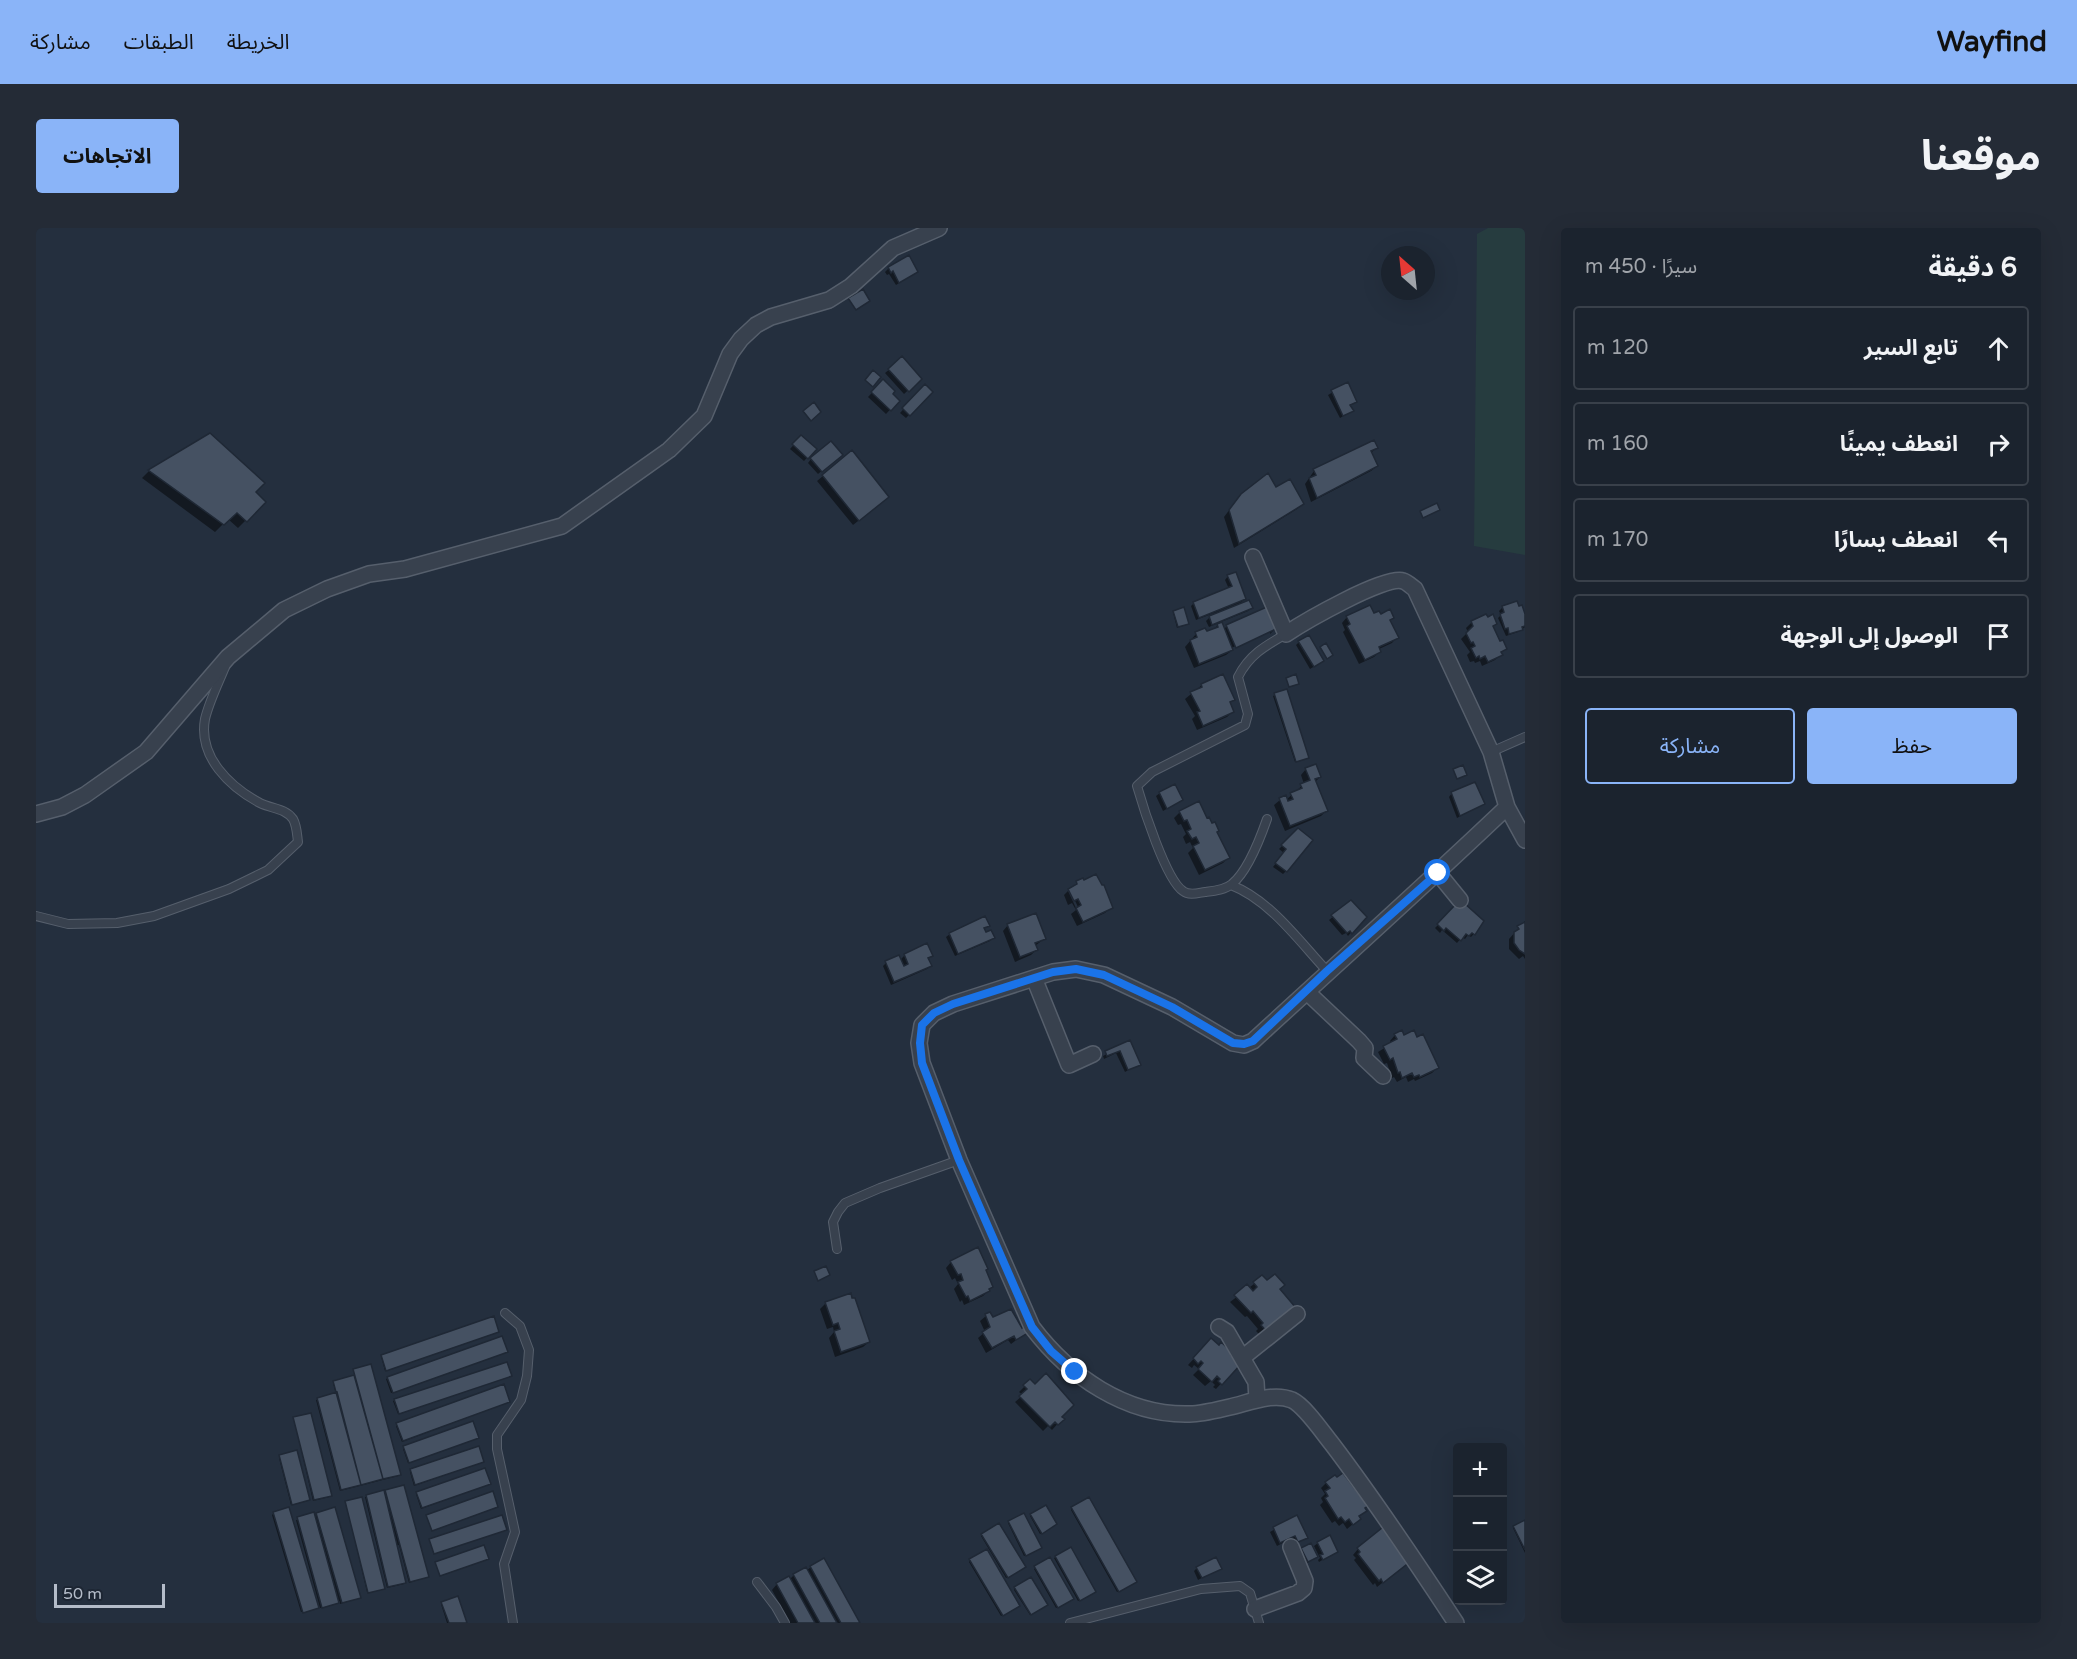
<!DOCTYPE html>
<html lang="ar">
<meta charset="utf-8">
<style>
:root{--surface:#1b232e;--page:#242b36;--text:#f1f3f6;--muted:#a0a4aa;--line:#39404a;--accent:#8ab4f8}
body{margin:0;font-family:"Varela Round","Noto Sans Arabic",sans-serif;background:var(--page);color:var(--text);direction:rtl}
.controls{position:absolute;right:18px;bottom:18px;display:grid;overflow:hidden;border-radius:6px;box-shadow:0 6px 24px #0002}
.controls button{width:54px;height:54px;display:grid;place-items:center;padding:0;border:0;border-bottom:2px solid var(--line);background:var(--surface);color:var(--text);font:30px sans-serif}
.compass{position:absolute;left:1345px;top:18px;width:54px;height:54px;border-radius:50%;background:var(--surface);box-shadow:0 6px 24px #0002;rotate:333deg}
.scale{position:absolute;left:18px;bottom:15px;width:111px;box-sizing:border-box;padding-left:6px;border:3px solid #b4bcc9;border-top:0;font-size:16px;line-height:21px;white-space:nowrap;color:#b4bcc9;-webkit-text-stroke:4px #1d2633;paint-order:stroke}
.stop{position:absolute;width:18px;height:18px;margin:-14px;border:4px solid #1a73e8;border-radius:50%;background:#fff}
.stop.end{background:#1a73e8;border-color:#fff;box-shadow:0 2px 6px #0008}
.list{margin:0;padding:0;list-style:none}
h2{display:flex;justify-content:space-between;align-items:center;height:78px;margin:0;padding:0 24px;font-size:26px}
h2 small{font-size:20px;font-weight:400;color:var(--muted)}
.list li{display:grid;grid-template-columns:39px 1fr auto;gap:18px;align-items:center;box-sizing:border-box;height:84px;margin:0 12px 12px;padding:0 12px;border:2px solid var(--line);border-radius:6px}
.list b{display:block;font-size:22px;white-space:nowrap}
.list em{font-size:20px;font-style:normal;color:var(--muted)}
.actions{display:flex;gap:12px;padding:18px 24px}
.actions a{flex:1;padding:14px 0;border:2px solid var(--accent);border-radius:6px;text-align:center;font-size:21px;color:var(--accent)}
.actions .main{background:var(--accent);color:#111}
.icon{flex:none;width:33px;height:33px;fill:none;stroke:currentColor;stroke-width:2;stroke-linecap:round;stroke-linejoin:round}
.map{position:relative;flex:none;width:1489px;height:1395px;overflow:hidden;direction:ltr;border-radius:6px}
header{display:flex;align-items:center;gap:36px;box-sizing:border-box;height:84px;padding:0 30px;background:var(--accent);color:#111}
header strong{font-size:28px}
nav{display:flex;gap:33px;margin-inline-start:auto;font-size:21px}
.intro{display:flex;align-items:center;justify-content:space-between;box-sizing:border-box;height:144px;padding:0 36px}
h1{margin:0;font-size:42px}
.button{padding:15px 27px;border-radius:6px;background:var(--accent);color:#111;font-size:21px;font-weight:700}
main{display:flex;gap:36px;padding:0 36px}
aside{flex:1;background:var(--surface);border-radius:6px;box-shadow:0 6px 24px #0002}
.map>svg:first-child{display:block}
</style>
<header>
<strong>Wayfind</strong>
<nav><a>الخريطة</a><a>الطبقات</a><a>مشاركة</a></nav>
</header>
<div class="intro"><h1>موقعنا</h1><a class="button">الاتجاهات</a></div>
<main>
<aside>
<h2>6 دقيقة<small>سيرًا · 450 m</small></h2>
<ul class="list">
<li><svg class="icon" aria-label="ahead" viewBox="0 0 24 24"><path d="M12 20V5M6 11l6-6 6 6"/></svg><div><b>تابع السير</b></div><em>120 m</em></li>
<li><svg class="icon" aria-label="right" viewBox="0 0 24 24"><path d="M7 20v-9h11M14 6l5 5-5 5"/></svg><div><b>انعطف يمينًا</b></div><em>160 m</em></li>
<li><svg class="icon" aria-label="left" viewBox="0 0 24 24"><path d="M17 20v-9H6M10 6l-5 5 5 5"/></svg><div><b>انعطف يسارًا</b></div><em>170 m</em></li>
<li><svg class="icon" aria-label="arrive" viewBox="0 0 24 24"><path d="M6 21V4h12l-3 4 3 4H6"/></svg><div><b>الوصول إلى الوجهة</b></div></li>
</ul>
<div class="actions"><a class="main">حفظ</a><a>مشاركة</a></div>
</aside>
<div class="map">
<svg width="1489" height="1395" viewBox="0 0 1489 1395">
<rect width="100%" height="100%" fill="#242f3e"/>
<path fill="#263c3f" d="M1452,0h37v327l-51,-9 3,-312z"/>
<path fill="#0007" d="M853,40l28,4 -21,13 -7,-11 -2,1 -2,-3z
M866,131l18,20 -16,15 -19,-21z
M847,153l8,13 7,7 -12,13 -18,-17z
M1311,156l8,18 -6,4 3,5 -12,7 -12,-23z
M889,158l6,6 -25,26 -6,-5z
M174,207l54,67 -26,26 -10,-9 -13,13 -73,-54 7,-7z
M765,209l13,13 -10,11 -14,-12z
M1340,220l-5,5 6,13 -6,5 -60,31 -6,-18 9,-13z
M801,230l-19,16 -10,-11 3,-4z
M787,248l59,26 -29,23 -36,-44z
M1239,261l27,15 -5,5 -63,39 -10,-31 12,-16z
M1192,348l17,23 -8,7 14,2 -3,3 -27,11 3,7 3,-3 48,3 -5,5v-3l-41,18 1,3 -4,3 -32,13 -9,-21 11,-13 16,-3 9,-9 -12,5 -3,-6 8,-8 -18,7 -5,-14 3,-3 35,-14 -4,-9z
M1467,379h18l4,12v8l-7,5 -12,4 -8,-18 3,-3 -2,-4z
M1137,384l13,13 -9,3z
M1344,388l12,2 -3,3 8,16 -5,6 -13,6 1,2 -6,6 -15,7 -16,-32 2,-2 -3,-7 5,-6z
M1436,394l20,5 7,17 6,5 -10,11 -13,6 -2,-5 -5,2 -1,-2 -4,1 -3,-7 3,-3 -9,-13 7,-7 -2,-4z
M1263,414l24,19 -13,8 -14,-24z
M1166,457l31,14 -4,4 4,8 -6,6 -30,13 -5,-11 3,-3 -10,-17z
M1239,467l31,64 -11,3 -22,-66z
M1270,541l14,8 -5,5 11,29 -5,5 -36,15 -11,-26 6,-5h6l18,-16 -3,-9z
M1124,565l22,7 -19,11 -7,-15z
M1416,565l31,11 -26,14 -8,-21z
M1144,584l36,21 12,25 -5,5 -24,12 -11,-22 5,-5 -3,-6 -4,2 -3,-7 3,-3 -5,-10 -3,1 -4,-7z
M1262,602l-12,41 -3,3 -10,-7 11,-14 -5,-4z
M1041,655l34,24 -6,6 -28,13 -6,-12 5,-4 -4,-7 -4,2 -4,-10 4,-4 8,17 2,-1 -8,-17z
M1315,674l14,15 -17,19 -2,-3 -4,2 -13,-15z
M1421,678l24,20 -10,11 -3,-2 -3,4 -3,-2 -5,6 -15,-13 -2,3 -5,-5z
M1489,693v38l-2,-3 -4,3 -10,-10v-10z
M952,697l-5,4 2,5 8,3 -3,4 -35,15 -9,-19 4,-3z
M972,697l36,14 -9,7 1,4 -5,5 -16,7 -12,-31z
M869,727l26,1 -4,3 3,7 -3,3 -36,16 -8,-19 3,-3 14,-3z
M1359,807l9,2 33,31 -5,5 -17,8 -1,-2 -6,3 -2,-5 -9,5 -3,-5 -2,1 -5,-15 -3,1 -6,-12 13,-8 -1,-3z
M1094,814l9,22 -14,8 -9,-19 -12,6 -1,-3z
M915,1034l37,28v1l-5,5 -19,9 -2,-5 -2,2 -6,-13 4,-5 -3,-6 -3,2 -6,-12z
M1218,1056l24,6 16,18 -32,29 -6,-6 2,-2 -11,-13 -2,1 -15,-15z
M790,1075l43,39 -6,5 -28,10 -6,-19 5,-6 -1,-5 -6,2 -7,-20z
M950,1088l36,14 4,3 -15,11 -3,-4 -22,13 -8,-15 7,-6 -5,-11z
M457,1090l3,15 -111,38 -4,-15z
M1175,1112l28,24 -23,25 -3,-2 2,-2 -4,-4 -6,5 -12,-11 6,-6 -5,-4 -2,3 -4,-3z
M469,1125l-114,40 -5,-14 2,-1z
M318,1143l44,105 -58,15 -24,-91 20,-6 -3,-11 21,-6z
M474,1148l-112,38 -5,-13 2,-1z
M994,1153l32,38 -10,11 -4,-4 -5,5 -28,-29 8,-7 -4,-3z
M472,1174l-106,40 -6,-16 1,-1z
M258,1191l35,78 -16,4z
M440,1210l-68,25 -5,-14 1,-1z
M244,1228l27,45 -16,4 -12,-47z
M446,1234l-68,24 -4,-14 1,-2z
M1301,1251l28,32 -7,6 1,2 -12,10 -4,-6 -4,3 -4,-5 -3,2 -12,-18 3,-3 -2,-4 4,-4 -4,-6 5,-5z
M453,1256l-68,25 -5,-15 1,-1z
M350,1263l41,86 -18,6 -10,-38 -3,1 8,38 -17,4 -22,-91 18,-3z
M310,1275l37,85 -16,4z
M1036,1280l62,75 -17,9 -46,-82z
M238,1285l43,94 -16,5 -29,-97z
M281,1286l42,84 -19,6v-3l-4,3 -16,4 -24,-88 18,-3z
M995,1287l23,10 -14,9 -10,-18z
M1260,1289l10,20 -12,7 -2,-6 -15,8 -7,-14z
M973,1294l29,27 -14,7 -16,-33z
M1489,1294v31l-12,-25z
M946,1307l41,33 -17,10 -25,-42z
M1282,1315l19,8 -18,11 -1,-2 2,-2 -6,-12z
M1274,1317l5,13 -8,5 -6,-12z
M1034,1321l23,44 -15,8 -24,-43z
M1322,1321l46,17 -27,21 -2,-4 -2,2 -19,-25 2,-2 -3,-3z
M1014,1331l21,41 -15,8 -22,-39z
M934,1332l47,47 -16,9 -32,-54z
M775,1339l47,56h-68l-18,-33 5,-6 12,-4 5,-5 12,-4z
M1161,1340h23l-22,12 -4,-9z
M979,1360l30,18 -15,9 -16,-25z
M406,1375l24,20h-19l-6,-19z"/>
<path fill="#455162" stroke="#1f2835" stroke-width="1.5" d="M873,27l9,17 -19,11 -6,-12 -2,2 -3,-6z
M827,61l7,12 -14,9 -8,-12z
M866,128l20,23 -13,13 -21,-23z
M837,142l8,7 -8,10 -8,-7z
M847,151l12,12 -2,3 7,7 -9,10 -20,-19z
M1312,154l9,20 -7,3 4,6 -11,5 -12,-26z
M889,156l8,8 -23,24 -8,-8z
M778,174l7,10 -10,9 -8,-10z
M174,205l55,50 -9,9 10,10 -19,20 -10,-9 -13,12 -76,-55z
M765,207l16,14 -9,10 -16,-15z
M1338,212l4,8 -7,3 7,15 -61,32 -8,-20 7,-3 -3,-6z
M795,213l12,14 -21,17 -12,-14z
M816,222l37,47 -30,24 -37,-46z
M1232,245l8,14 14,-8 14,25 -65,40 -10,-34 12,-16z
M1401,275l3,7 -17,8 -3,-7z
M1200,344l10,27 -47,19 -6,-16 39,-16 -5,-11z
M1213,372l4,8 -41,17 -3,-9z
M1481,373l2,5 3,-1 3,9v12l-3,1 1,3 -14,4 -1,-6 -3,1 -5,-15 4,-2 -2,-6z
M1334,377l4,8 5,-2 2,3 9,-5 4,9 -4,2 9,18 -20,9 2,5 -16,8 -18,-34 3,-2 -4,-8z
M1233,378l7,23 -40,19 -10,-23z
M1148,379l5,17 -11,3 -5,-16z
M1450,386l2,3 5,-3 4,10 -4,2 7,15 3,-1 4,9 -6,3 2,3 -15,7 -3,-6 -5,3 -1,-3 -3,2 -5,-10 4,-2 -2,-4 -2,1 -5,-10 7,-7 -2,-5z
M1186,394l11,28 -34,14 -9,-24 7,-3 -2,-5 10,-4 2,3 11,-4 -1,-3z
M1273,407l15,26 -10,6 -16,-26z
M1290,415l7,12 -6,4 -7,-12z
M1187,446l12,26 -5,2 4,10 -31,14 -6,-14 3,-1 -10,-19 12,-5 -1,-3z
M1260,446l3,10 -10,3 -3,-9z
M1251,461l22,69 -13,4 -22,-69z
M1280,536l5,13 -6,2 13,32 -38,15 -11,-28 7,-3 2,6 5,-2 -3,-6 12,-5 -2,-4 10,-4 -5,-12z
M1427,537l4,10 -10,4 -4,-10z
M1439,554l10,22 -25,12 -9,-24z
M1139,556l8,16 -16,9 -8,-17z
M1163,573l8,17 2,-1 3,6 3,-1 4,9 -2,1 13,26 -25,12 -12,-24 6,-3 -3,-6 -4,2 -5,-8 4,-2 -4,-9 -3,1 -5,-10z
M1262,600l15,12 -26,32 -12,-9 11,-14 -5,-4z
M1060,646l6,11h2l9,23 -30,14 -7,-14 5,-3 -3,-6 -4,2 -6,-12 9,-5 -1,-3 7,-3 1,2z
M1315,672l16,17 -15,17 -2,-3 -3,2 -16,-18z
M1428,675l20,18 -9,14 -3,-2 -3,3 -3,-2 -5,7 -15,-13 -2,3 -7,-7 19,-20 4,3z
M1000,685l10,26 -11,4 3,7 -18,7 -13,-33z
M949,688l5,10 -6,2 2,4 5,-2 4,8 -37,16 -9,-21z
M1489,694v32l-6,-4 -5,-7v-11l5,-3 -2,-3z
M891,715l6,13 -5,2 4,8 -38,16 -9,-21 14,-6 5,11 4,-2 -4,-10z
M1366,802l2,5 10,-5 3,7 6,-3 16,34 -19,9 -1,-2 -5,2 -2,-4 -10,5 -2,-6 -2,1 -5,-15 -3,2 -7,-14 14,-7 -3,-5z
M1094,812l11,25 -13,5 -8,-19 -13,5 -2,-5z
M942,1019l10,22 -2,1 7,17 -4,2 1,2 -20,10 -2,-5 -2,1 -8,-15 5,-2 -2,-6 -3,1 -8,-14z
M790,1038l4,9 -12,6 -4,-10z
M1239,1046l10,11 -5,4 16,19 -28,25 -7,-8 2,-2 -10,-12 -2,2 -17,-18 13,-11 6,7 4,-4 -4,-5 9,-7 5,5z
M815,1065l1,5h3l15,44 -29,10 -7,-21 6,-2 -2,-6 -5,2 -8,-23z
M975,1081l11,19 2,-2 4,7 -12,7 -2,-4 -22,12 -10,-16 8,-5 -5,-13 5,-2 3,5z
M458,1088l5,16 -113,39 -5,-16z
M466,1108l6,16 -115,41 -6,-16z
M1175,1110l8,7 2,-3 12,11 -2,2 10,9 -19,21 -4,-4 2,-2 -3,-3 -5,6 -14,-13 5,-6 -2,-2 -3,3 -5,-6z
M471,1134l5,14 -113,38 -5,-15z
M335,1136l30,111 -18,4 -30,-110z
M1010,1145l28,32 -12,12 3,2 -7,6 -3,-3 -5,5 -31,-31 8,-7 -4,-4 7,-6 5,5z
M318,1147l29,104 -22,6 -28,-104z
M468,1156l6,18 -107,39 -7,-18z
M301,1164l24,93 -20,5 -24,-92z
M275,1185l21,83 -18,4 -21,-83z
M437,1193l6,17 -70,25 -6,-17z
M443,1218l5,16 -69,23 -5,-16z
M261,1222l13,50 -18,5 -13,-50z
M449,1240l6,16 -69,24 -6,-16z
M1307,1245l25,33 -3,2 2,3 -8,5 2,3 -8,6 -4,-6 -4,3 -4,-5 -3,2 -13,-21 3,-2 -3,-5 5,-3 -5,-6 10,-7 2,2z
M368,1257l25,92 -19,5 -25,-92z
M348,1262l22,93 -18,4 -22,-92z
M457,1263l5,16 -66,24 -6,-16z
M326,1269l23,92 -17,4 -23,-92z
M1053,1269l48,85 -18,10 -48,-85z
M1010,1277l11,19 -15,10 -12,-20z
M253,1279l30,101 -16,5 -30,-101z
M299,1279l26,91 -19,5 -26,-90z
M278,1284l25,91 -17,5 -25,-91z
M988,1285l18,35 -16,8 -18,-35z
M466,1287l5,15 -73,24 -5,-15z
M1261,1287l11,23 -10,4 -3,-6 -15,7 -7,-16z
M1489,1292v30l-12,-24z
M963,1295l27,44 -18,11 -27,-44z
M1346,1300h3l26,33 -28,22 -2,-4 -2,2 -21,-27 2,-2 -3,-4z
M1294,1307l8,17 -15,8 -3,-5 3,-1 -6,-12z
M1275,1315l7,14 -10,5 -7,-14z
M448,1317l5,14 -49,17 -5,-14z
M1035,1319l25,45 -16,9 -25,-45z
M951,1321l33,57 -17,10 -34,-57z
M1014,1329l24,42 -16,9 -24,-42z
M1180,1329l6,12 -20,9 -6,-11z
M788,1330l36,65h-19l-31,-57z
M770,1339l31,56h-17l-27,-49z
M753,1348l26,47h-17l-22,-40z
M995,1349l17,28 -17,10 -17,-28z
M422,1368l9,27h-18l-8,-21z"/>
<g fill="none" stroke-linecap="round" stroke-linejoin="round">
<defs>
<path id="service" d="M1455,524l34,-15
M1231,591c-7,20 -19,52 -35,65 -7,6 -19,7 -27,8 -7,1 -16,4 -22,-1 -17,-11 -40,-84 -46,-105l15,-14 93,-47 3,-11 -10,-37c11,-22 27,-31 48,-43
M1195,657c39,15 68,56 96,86
M0,688l32,8 49,-1 37,-7 75,-27 39,-19 30,-28c-1,-7 -1,-16 -5,-23 -8,-11 -21,-10 -33,-16 -30,-16 -62,-46 -55,-84 4,-17 13,-35 20,-52
M801,1021l-4,-27 5,-10 7,-9 35,-15 79,-28
M469,1085l15,13 9,24 -2,26 -6,24 -24,35v14l18,83 -11,32 9,59
M721,1354l19,25 9,16
M1034,1395l131,-34 39,-3 10,7 9,30"/>
<path id="minor" d="M1217,329l33,77c18,-12 99,-59 117,-53 4,1 9,6 12,8l76,163 16,55c-83,79 -169,156 -254,234l-9,4 -11,-2 -61,-36 -68,-32 -28,-6 -23,3 -100,32 -19,9 -12,12 -3,18 3,20 37,97 73,167c37,49 94,89 158,87 12,0 27,-4 40,-7 18,-4 43,-15 62,-7 13,6 31,33 40,44 44,58 84,118 124,179
M1471,579l18,33
M0,586l26,-7 23,-12 61,-43 82,-95 56,-47 43,-21 42,-15 36,-5 157,-43 107,-76 35,-34 26,-62 11,-15 15,-14 15,-8 58,-17 22,-14 42,-38 46,-20
M1402,645l22,27
M998,750l35,87 24,-11
M1271,764l52,49 6,7 -1,10 19,18
M1183,1099l8,5 29,50 1,18
M1206,1130l55,-44
M1219,1381l43,-16 6,-5 1,-7 -14,-34"/>
</defs>
<use href="#service" stroke="#565f6c" stroke-width="10"/>
<use href="#minor" stroke="#565f6c" stroke-width="18"/>
<use href="#service" stroke="#38414e" stroke-width="8"/>
<use href="#minor" stroke="#38414e" stroke-width="15"/>
</g>
<g fill="none" stroke-linecap="round" stroke-linejoin="round">
<path stroke="#1a73e8" stroke-width="8" d="M1039,1144l-24,-21 -19,-24 -73,-167 -37,-97 -2,-20 2,-18 12,-12 19,-9 100,-32 23,-3 28,6 68,32 61,36 11,1 9,-3 74,-70 111,-98"/>
</g>
</svg>
<div class="controls">
<button>+</button>
<button>−</button>
<button><svg class="icon" aria-label="layers" viewBox="0 0 24 24"><path d="M12 4l9 5-9 5-9-5zM3 14l9 5 9-5"/></svg></button>
</div>
<svg class="compass" viewBox="-18 -18 36 36"><path d="M0-13l5 13h-10z" fill="#e53935"/><path d="M0 13l5-13h-10z" fill="#a0a4aa"/></svg>
<div class="scale">50 m</div>
<div class="stop" style="left:1402px;top:645px"></div>
<div class="stop end" style="left:1039px;top:1144px"></div>
</div>
</main>
